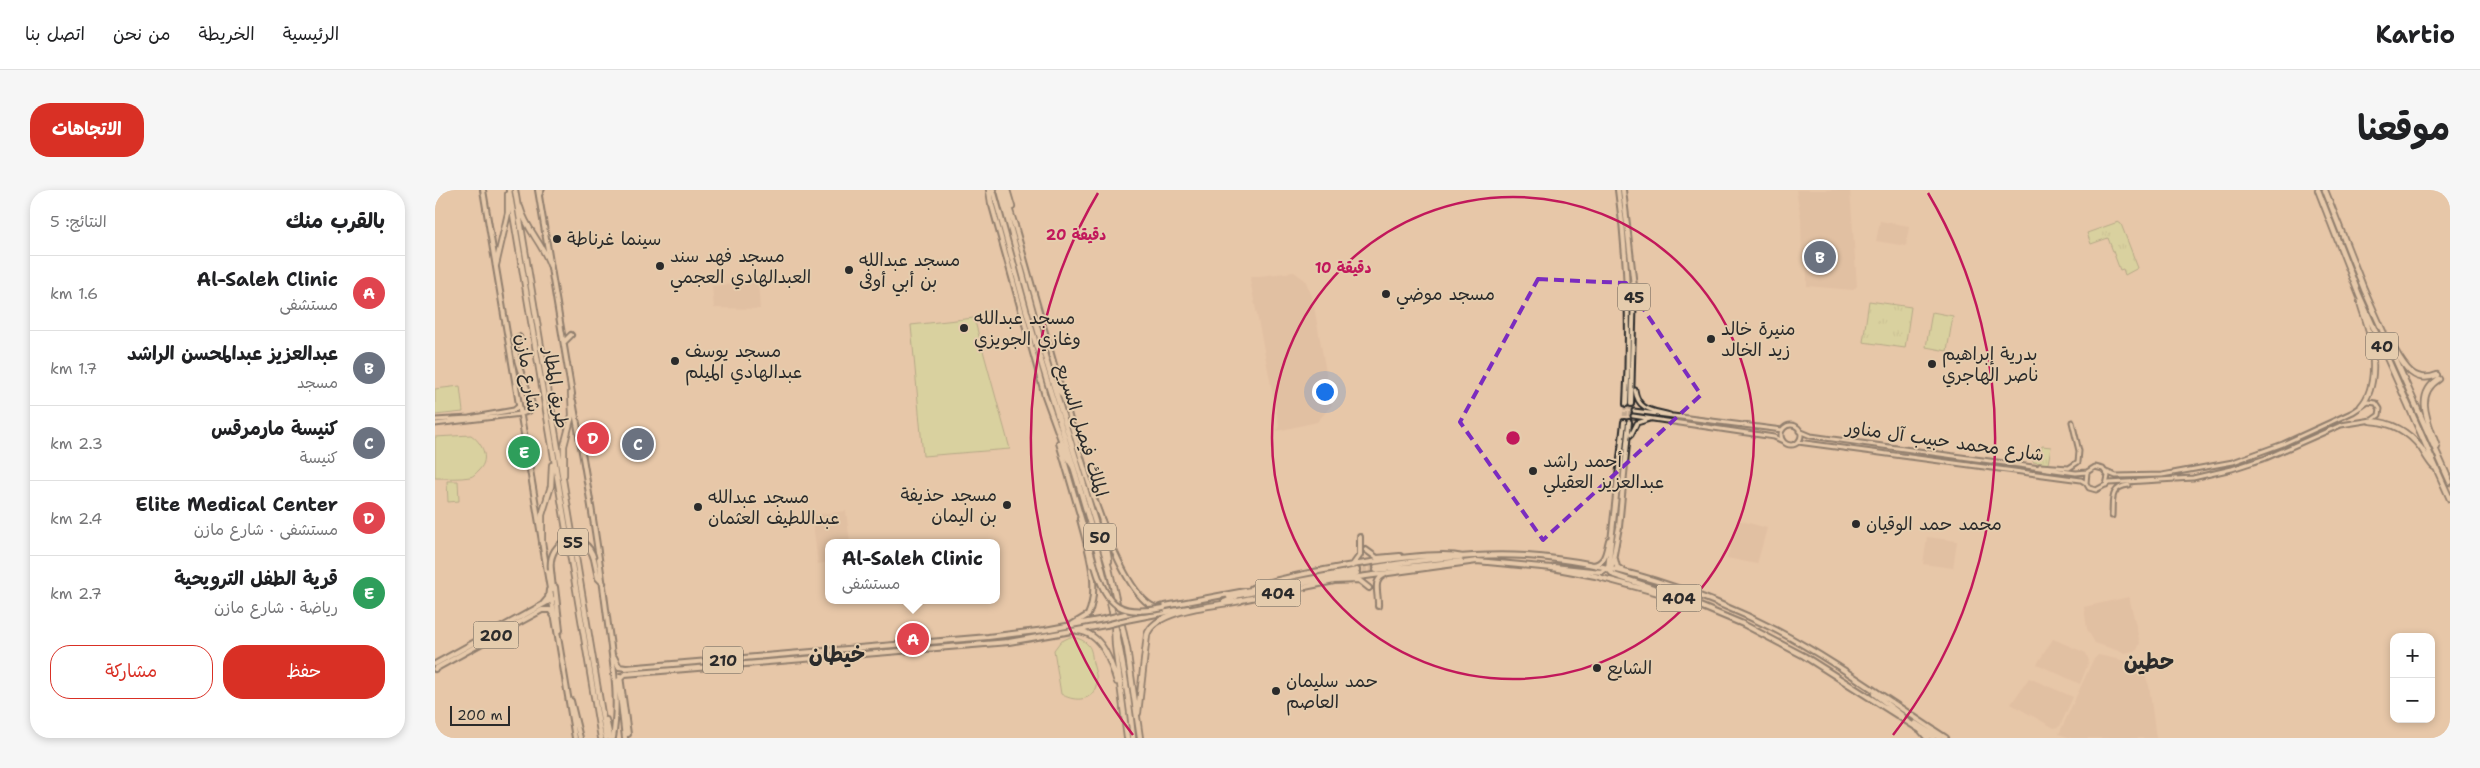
<!DOCTYPE html>
<html lang="ar">
<meta charset="utf-8">
<style>
:root{--surface:#fff;--page:#f6f6f6;--text:#202124;--muted:#757577;--line:#e0e0e0;--accent:#d93025}
body{margin:0;font-family:"Shantell Sans","Playpen Sans Arabic",sans-serif;background:var(--page);color:var(--text);direction:rtl}
.controls{position:absolute;right:15px;bottom:15px;display:grid;overflow:hidden;border-radius:10px;box-shadow:0 2px 8px #0003}
.controls button{width:45px;height:45px;display:grid;place-items:center;padding:0;border:0;border-bottom:1px solid var(--line);background:var(--surface);color:var(--text);font:25px sans-serif}
.scale{position:absolute;left:15px;bottom:12px;width:60px;box-sizing:border-box;padding-left:5px;border:2px solid #2b2b2b;border-top:0;font-size:14px;line-height:18px;white-space:nowrap;color:#2b2b2b;-webkit-text-stroke:4px #e5ccad;paint-order:stroke}
.you{position:absolute;left:889px;top:201px;width:18px;height:18px;margin:-12px;border:4px solid #fff;border-radius:50%;background:#1a73e8;box-shadow:0 0 0 8px #1a73e833}
.badge{display:grid;place-items:center;width:32px;height:32px;border-radius:50%;background:var(--accent);color:#fff;font-size:16px;font-weight:700}
.pin{position:absolute;translate:-50% -50%;border:2px solid #fff;box-shadow:0 1px 5px #0006}
.popup{position:absolute;left:390px;top:349px;width:175px;height:65px;box-sizing:border-box;display:grid;place-content:center;border-radius:10px;background:var(--surface);filter:drop-shadow(0 1px 4px #0005);font-size:16px;white-space:nowrap;color:var(--muted)}
.popup b{font-size:19px;color:var(--text)}
.popup::after{content:'';position:absolute;left:50%;top:100%;margin-left:-10px;border:10px solid transparent;border-top-color:var(--surface)}
.list{margin:0;padding:0;list-style:none}
h2{display:flex;justify-content:space-between;align-items:center;height:65px;margin:0;padding:0 20px;font-size:21px}
h2 small{font-size:16px;font-weight:400;color:var(--muted)}
.list li{display:grid;grid-template-columns:32px 1fr auto;gap:15px;align-items:center;box-sizing:border-box;height:75px;padding:0 20px;border-top:1px solid var(--line)}
.list b{display:block;font-size:19px;white-space:nowrap}
.list p{margin:0;font-size:16px;white-space:nowrap;color:var(--muted)}
.list em{font-size:16px;font-style:normal;color:var(--muted)}
.actions{display:flex;gap:10px;padding:15px 20px}
.actions a{flex:1;padding:11px 0;border:1px solid var(--accent);border-radius:20px;text-align:center;font-size:18px;color:var(--accent)}
.actions .main{background:var(--accent);color:#fff}
.map{position:relative;flex:none;width:2015px;height:548px;overflow:hidden;direction:ltr;border-radius:20px}
header{display:flex;align-items:center;gap:30px;box-sizing:border-box;height:70px;padding:0 25px;background:var(--surface);border-bottom:1px solid var(--line)}
header strong{font-size:24px}
nav{display:flex;gap:28px;margin-inline-start:auto;font-size:18px}
.intro{display:flex;align-items:center;justify-content:space-between;box-sizing:border-box;height:120px;padding:0 30px}
h1{margin:0;font-size:35px}
.button{padding:12px 22px;border-radius:20px;background:var(--accent);color:#fff;font-size:18px;font-weight:700}
main{display:flex;gap:30px;padding:0 30px}
aside{flex:1;background:var(--surface);border-radius:20px;box-shadow:0 2px 8px #0003}
.map>svg:first-child{display:block}
</style>
<header>
<strong>Kartio</strong>
<nav><a>الرئيسية</a><a>الخريطة</a><a>من نحن</a><a>اتصل بنا</a></nav>
</header>
<div class="intro"><h1>موقعنا</h1><a class="button">الاتجاهات</a></div>
<main>
<div class="map">
<svg width="2015" height="548" viewBox="0 0 2015 548">
<defs>
<pattern id="grass-tufts" width="24" height="20" patternUnits="userSpaceOnUse" patternTransform="scale(1.25)"><rect width="24" height="20" fill="#c8de94"/><path d="M3 7l-1-3M5 7V3M7 7l1-3M15 17l-1-3M17 17v-4M19 17l1-3" fill="none" stroke="#acbf80"/></pattern>
</defs>
<rect width="100%" height="100%" fill="#e7c7a8"/>
<filter id="ink" filterUnits="userSpaceOnUse"><feTurbulence type="fractalNoise" baseFrequency=".02" numOctaves="2"/><feDisplacementMap in="SourceGraphic" scale="10" xChannelSelector="R" yChannelSelector="G"/><feConvolveMatrix kernelMatrix="1 2 1 2 8 2 1 2 1" color-interpolation-filters="sRGB"/></filter>
<g filter="url(#ink)">
<path fill="#dab89c" d="M1361,0h54l7,96 -4,4 -46,-4v-16l-5,-13 -1,-39z
M1445,31l29,5 -3,20 -30,-5z
M859,82l11,8 7,16 20,109 -15,17 -40,9 2,-6 -29,-145 1,-3z
M323,92l2,27 -46,-1 -2,-22z
M411,321l4,32h-21v19l-11,2 -6,-49z
M1303,330l29,8 -10,36 -30,-6z
M1492,347l30,4 -4,27 -30,-4z
M1694,407l11,46 -3,7 -12,3 -30,-10 -8,-14 -3,-22z
M1618,449l33,14 3,8 -9,23 -43,-20z
M1663,465l37,8 9,9 5,14 7,52h-85l-12,-4 34,-74z
M1594,488l44,19 -13,29 -6,2 -43,-24z"/>
<path fill="url(#grass-tufts)" stroke="#7a8460" d="M1683,32l3,2 17,44 -13,7 -2,-6 -3,1 -12,-32 -17,6 -4,-11z
M1434,111l42,6 -6,41 -42,-6z
M1607,256l9,1 -3,17 -15,-2 1,-9 6,1z"/>
<path fill="#c8de94" stroke="#7a8460" d="M1497,122l21,4 -6,35 -21,-4z
M539,128l36,131 -87,7 -12,-131z
M25,196l3,26 -28,3v-26z
M36,245c10,7 20,23 8,35 -3,3 -5,6 -9,7 -10,2 -24,1 -35,1v-41z
M12,291h11l1,20 -11,1z
M635,447c7,1 13,2 18,8 4,4 4,13 5,18 2,8 5,16 3,23 -5,17 -24,15 -35,8l-7,-44 6,-8z"/>
<g fill="none" stroke-linecap="round" stroke-linejoin="round">
<path stroke="#c1a88f" stroke-width="4" stroke-dasharray="4 2" stroke-linecap="butt" d="M1189,232l2,-18
M1194,232l2,-18
M922,380l17,-3
M922,383l19,-3"/>
<defs>
<path id="secondary" d="M104,6l3,-6
M1200,200c3,21 18,20 35,25
M1199,221l148,19
M1198,226l141,21 9,4
M0,230l34,-2 45,-8 5,-4
M0,234l86,-10
M1346 245a10 10 0 1 1 20 0a10 10 0 1 1-20 0Z
M1364,241l12,5 265,37 11,-1
M1196,245l6,-12 13,-4
M1363,252l283,38 5,3
M1605,276l29,2 9,-6 1,-11 -7,-29
M1671,282l10,4 46,-1 71,-13 50,-18 70,-32 15,-10 8,1 4,6 -1,6 -7,5 -31,5 -75,33 -34,11 -39,9 -84,5 -13,7 -7,-2 -3,-5 1,-11 8,-5 8,2 5,7 -2,9
M1677,326c1,-15 -3,-29 17,-31"/>
<path id="primary" d="M48,0l92,548
M103,0l34,204
M1183,0c10,71 12,143 8,214
M1188,0l11,96 -3,118
M556,12l54,194 23,63 5,8
M580,36l47,167
M84,147c-12,16 11,51 13,68l-2,5 -9,4
M129,152l7,-7
M629,209c12,40 52,198 93,209
M138,211c13,72 25,144 34,216 5,40 13,80 6,121
M1189,232l-16,147 6,6 57,19
M624,253l36,123
M931,360l11,8 23,-2
M159,369l4,19 5,5
M1180,369l2,8 6,4
M1158,375c13,-2 13,-14 16,-25
M917,376l8,-11v-18
M941,377c49,-8 102,-14 151,-11 86,6 173,35 249,74 59,31 114,72 170,108
M1119,377l47,5 11,-7 7,-38 10,-105
M116,380l2,19
M941,380l85,-9
M898,391l26,-1 10,8
M120,397l5,43
M817,398c29,-13 182,-40 210,-31
M794,407l128,-24
M802,411l107,-22 133,-18 75,7 43,8 93,25 55,23 61,32 129,82
M789,412l12,-5
M108,414l5,-6 1,-8
M943,416c1,-13 -7,-26 8,-32
M725,417l197,-37
M690,424l14,-3
M691,430l62,-12
M638,434l15,-9c13,-29 -1,-68 -8,-96
M179,467l5,10 7,1 362,-31 57,-7 59,-11
M0,474l118,-65
M0,479l107,-59h8l4,6
M185,486l8,58
M1439,504l29,22
M136,511l9,37
M186,513l4,35
M186,514l-3,-23 7,-7 384,-32 97,-17
M1480,533l24,15
M1486,541l6,7"/>
<path id="highway" d="M74,0l92,548
M80,0l91,548
M554,0l2,13
M558,0c17,59 32,119 50,178 38,122 77,242 90,370
M565,0l46,170 63,208 18,80 13,90
M568,0l12,36
M572,0l5,17
M1883,0l41,105 91,204
M1890,0l39,99 86,193
M85,17c6,22 23,37 30,58
M61,75l12,-52v-19
M1925,112c2,9 6,17 8,26 6,23 10,59 -7,78
M1954,150c12,19 21,46 48,35
M622,196l8,14
M1935,231c20,1 38,10 51,27 4,6 8,14 13,19
M2002,257c-8,-24 -24,-52 2,-68
M129,285v-29l8,-31 -1,-22
M667,331l7,40
M107,353v-28l9,-29 1,-21
M679,432l1,23 12,93
M643,441c24,2 33,31 39,51
M703,523l9,-78c8,-26 69,-29 93,-34
M171,530l4,18"/>
</defs>
<use href="#secondary" stroke="#2b2b2b" stroke-width="7"/>
<use href="#primary" stroke="#2b2b2b" stroke-width="8"/>
<use href="#highway" stroke="#2b2b2b" stroke-width="8"/>
<use href="#secondary" stroke="#e5ccad" stroke-width="3"/>
<use href="#primary" stroke="#e5ccad" stroke-width="4"/>
<use href="#highway" stroke="#e5ccad" stroke-width="4.5"/>
<defs>
<path id="primary-bridge" d="M660,376c12,42 26,50 69,42
M116,380c-4,-32 34,-43 43,-11
M669,429l21,-5
M671,435l20,-5"/>
</defs>
<use href="#primary-bridge" stroke="#2b2b2b" stroke-width="8" stroke-linecap="butt"/>
<use href="#primary-bridge" stroke="#e5ccad" stroke-width="4"/>
</g>
</g>
<path d="M0 0H2015V548H0ZM1103,89l88,4 75,112 -158,145 -83,-118z" fill="#e7c7a8" fill-opacity=".55" fill-rule="evenodd"/>
<path fill="none" stroke="#7b2cbf" stroke-width="4" stroke-dasharray="10 6" stroke-linejoin="round" d="M1103,89l88,4 75,112 -158,145 -83,-118z"/>
<g fill="none" stroke="#c2185b" stroke-width="2.5">
<circle cx="1078" cy="248" r="241"/>
<path d="M698 545A482 482 0 0 1 663 3M1493 3A482 482 0 0 1 1458 545"/>
</g>
<g fill="#2b2b2b" stroke="#e5ccad" stroke-width="2">
<circle cx="122" cy="49" r="5"/>
<circle cx="225" cy="76" r="5"/>
<circle cx="414" cy="80" r="5"/>
<circle cx="951" cy="104" r="5"/>
<circle cx="529" cy="138" r="5"/>
<circle cx="1276" cy="149" r="5"/>
<circle cx="240" cy="171" r="5"/>
<circle cx="1497" cy="174" r="5"/>
<circle cx="1098" cy="281" r="5"/>
<circle cx="572" cy="315" r="5"/>
<circle cx="263" cy="317" r="5"/>
<circle cx="1421" cy="334" r="5"/>
<circle cx="1162" cy="478" r="5"/>
<circle cx="841" cy="501" r="5"/>
</g>
<g text-anchor="middle" dominant-baseline="central" stroke-width="4" stroke-linejoin="round" paint-order="stroke">
<g fill="#e5ccad" stroke="#635b52" stroke-width="1">
<rect x="1183" y="93.5" width="32" height="27" rx="4"/>
<rect x="1931" y="142.5" width="32" height="27" rx="4"/>
<rect x="649" y="333.5" width="32" height="27" rx="4"/>
<rect x="123" y="338.5" width="30" height="27" rx="4"/>
<rect x="820.5" y="389.5" width="45" height="27" rx="4"/>
<rect x="1221.5" y="394.5" width="45" height="27" rx="4"/>
<rect x="38.5" y="431.5" width="45" height="27" rx="4"/>
<rect x="268" y="456.5" width="40" height="27" rx="4"/>
</g>
<g font-size="16" font-weight="bold" fill="#2b2b2b">
<text x="1199" y="107">45</text>
<text x="1947" y="156">40</text>
<text x="665" y="347">50</text>
<text x="138" y="352">55</text>
<text x="843" y="403">404</text>
<text x="1244" y="408">404</text>
<text x="61" y="445">200</text>
<text x="288" y="470">210</text>
</g>
<g font-size="18" fill="#2b2b2b" stroke="#e5ccad" text-anchor="start">
<text x="132" y="49">سينما غرناطة</text>
<text x="235" y="66">مسجد فهد سند<tspan x="235" dy="21">العبدالهادي العجمي</tspan></text>
<text x="424" y="70">مسجد عبدالله<tspan x="424" dy="21">بن أبي أوفى</tspan></text>
<text x="961" y="104">مسجد موضي</text>
<text x="539" y="128">مسجد عبدالله<tspan x="539" dy="21">وغازي الجويزي</tspan></text>
<text x="1286" y="139">منيرة خالد<tspan x="1286" dy="21">زيد الخالد</tspan></text>
<text x="250" y="161">مسجد يوسف<tspan x="250" dy="21">عبدالهادي الميلم</tspan></text>
<text x="1507" y="164">بدرية إبراهيم<tspan x="1507" dy="21">ناصر الهاجري</tspan></text>
<text x="1108" y="271">أحمد راشد<tspan x="1108" dy="21">عبدالعزيز العقيلي</tspan></text>
<text x="562" y="305" text-anchor="end">مسجد حذيفة<tspan x="562" dy="21">بن اليمان</tspan></text>
<text x="273" y="307">مسجد عبدالله<tspan x="273" dy="21">عبداللطيف العثمان</tspan></text>
<text x="1431" y="334">محمد حمد الوقيان</text>
<text x="1172" y="478">الشايع</text>
<text x="851" y="491">حمد سليمان<tspan x="851" dy="21">العاصم</tspan></text>
</g>
<g font-size="18" fill="#2b2b2b" stroke="#e5ccad">
<text transform="translate(93 183) rotate(81)">شارع مازن</text>
<text transform="translate(121 198) rotate(81)">طريق المطار</text>
<text transform="translate(647 240) rotate(73)">الملك فيصل السريع</text>
<text transform="translate(1510 251) rotate(8)">شارع محمد حبيب آل مناور</text>
</g>
<g font-size="22" font-weight="bold" fill="#2b2b2b" stroke="#e5ccad">
<text x="402" y="464">خيطان</text>
<text x="1714" y="471">حطين</text>
</g>
</g>
<circle cx="1078" cy="248" r="8" fill="#c2185b" stroke="#e5ccad" stroke-width="2.5"/>
<g font-size="15" text-anchor="middle" font-weight="bold" fill="#c2185b" stroke="#e5ccad" stroke-width="4" stroke-linejoin="round" paint-order="stroke">
<text x="641" y="50">20 دقيقة</text>
<text x="908" y="83">10 دقيقة</text>
</g>
</svg>
<div class="controls">
<button>+</button>
<button>−</button>
</div>
<div class="scale">200 m</div>
<div class="you"></div>
<div class="pin badge" style="left:478px;top:449px;background:#e0444e">A</div>
<div class="popup"><b>Al-Saleh Clinic</b>مستشفى</div>
<div class="pin badge" style="left:1385px;top:67px;background:#6b7280">B</div>
<div class="pin badge" style="left:203px;top:254px;background:#6b7280">C</div>
<div class="pin badge" style="left:158px;top:248px;background:#e0444e">D</div>
<div class="pin badge" style="left:89px;top:262px;background:#2e9e5b">E</div>
</div>
<aside>
<h2>بالقرب منك<small>النتائج: 5</small></h2>
<ul class="list">
<li><span class="badge" style="background:#e0444e">A</span><div><b>Al-Saleh Clinic</b><p>مستشفى</p></div><em>1.6 km</em></li>
<li><span class="badge" style="background:#6b7280">B</span><div><b>عبدالعزيز عبدالمحسن الراشد</b><p>مسجد</p></div><em>1.7 km</em></li>
<li><span class="badge" style="background:#6b7280">C</span><div><b>كنيسة مارمرقس</b><p>كنيسة</p></div><em>2.3 km</em></li>
<li><span class="badge" style="background:#e0444e">D</span><div><b>Elite Medical Center</b><p>مستشفى · شارع مازن</p></div><em>2.4 km</em></li>
<li><span class="badge" style="background:#2e9e5b">E</span><div><b>قرية الطفل الترويحية</b><p>رياضة · شارع مازن</p></div><em>2.7 km</em></li>
</ul>
<div class="actions"><a class="main">حفظ</a><a>مشاركة</a></div>
</aside>
</main>
